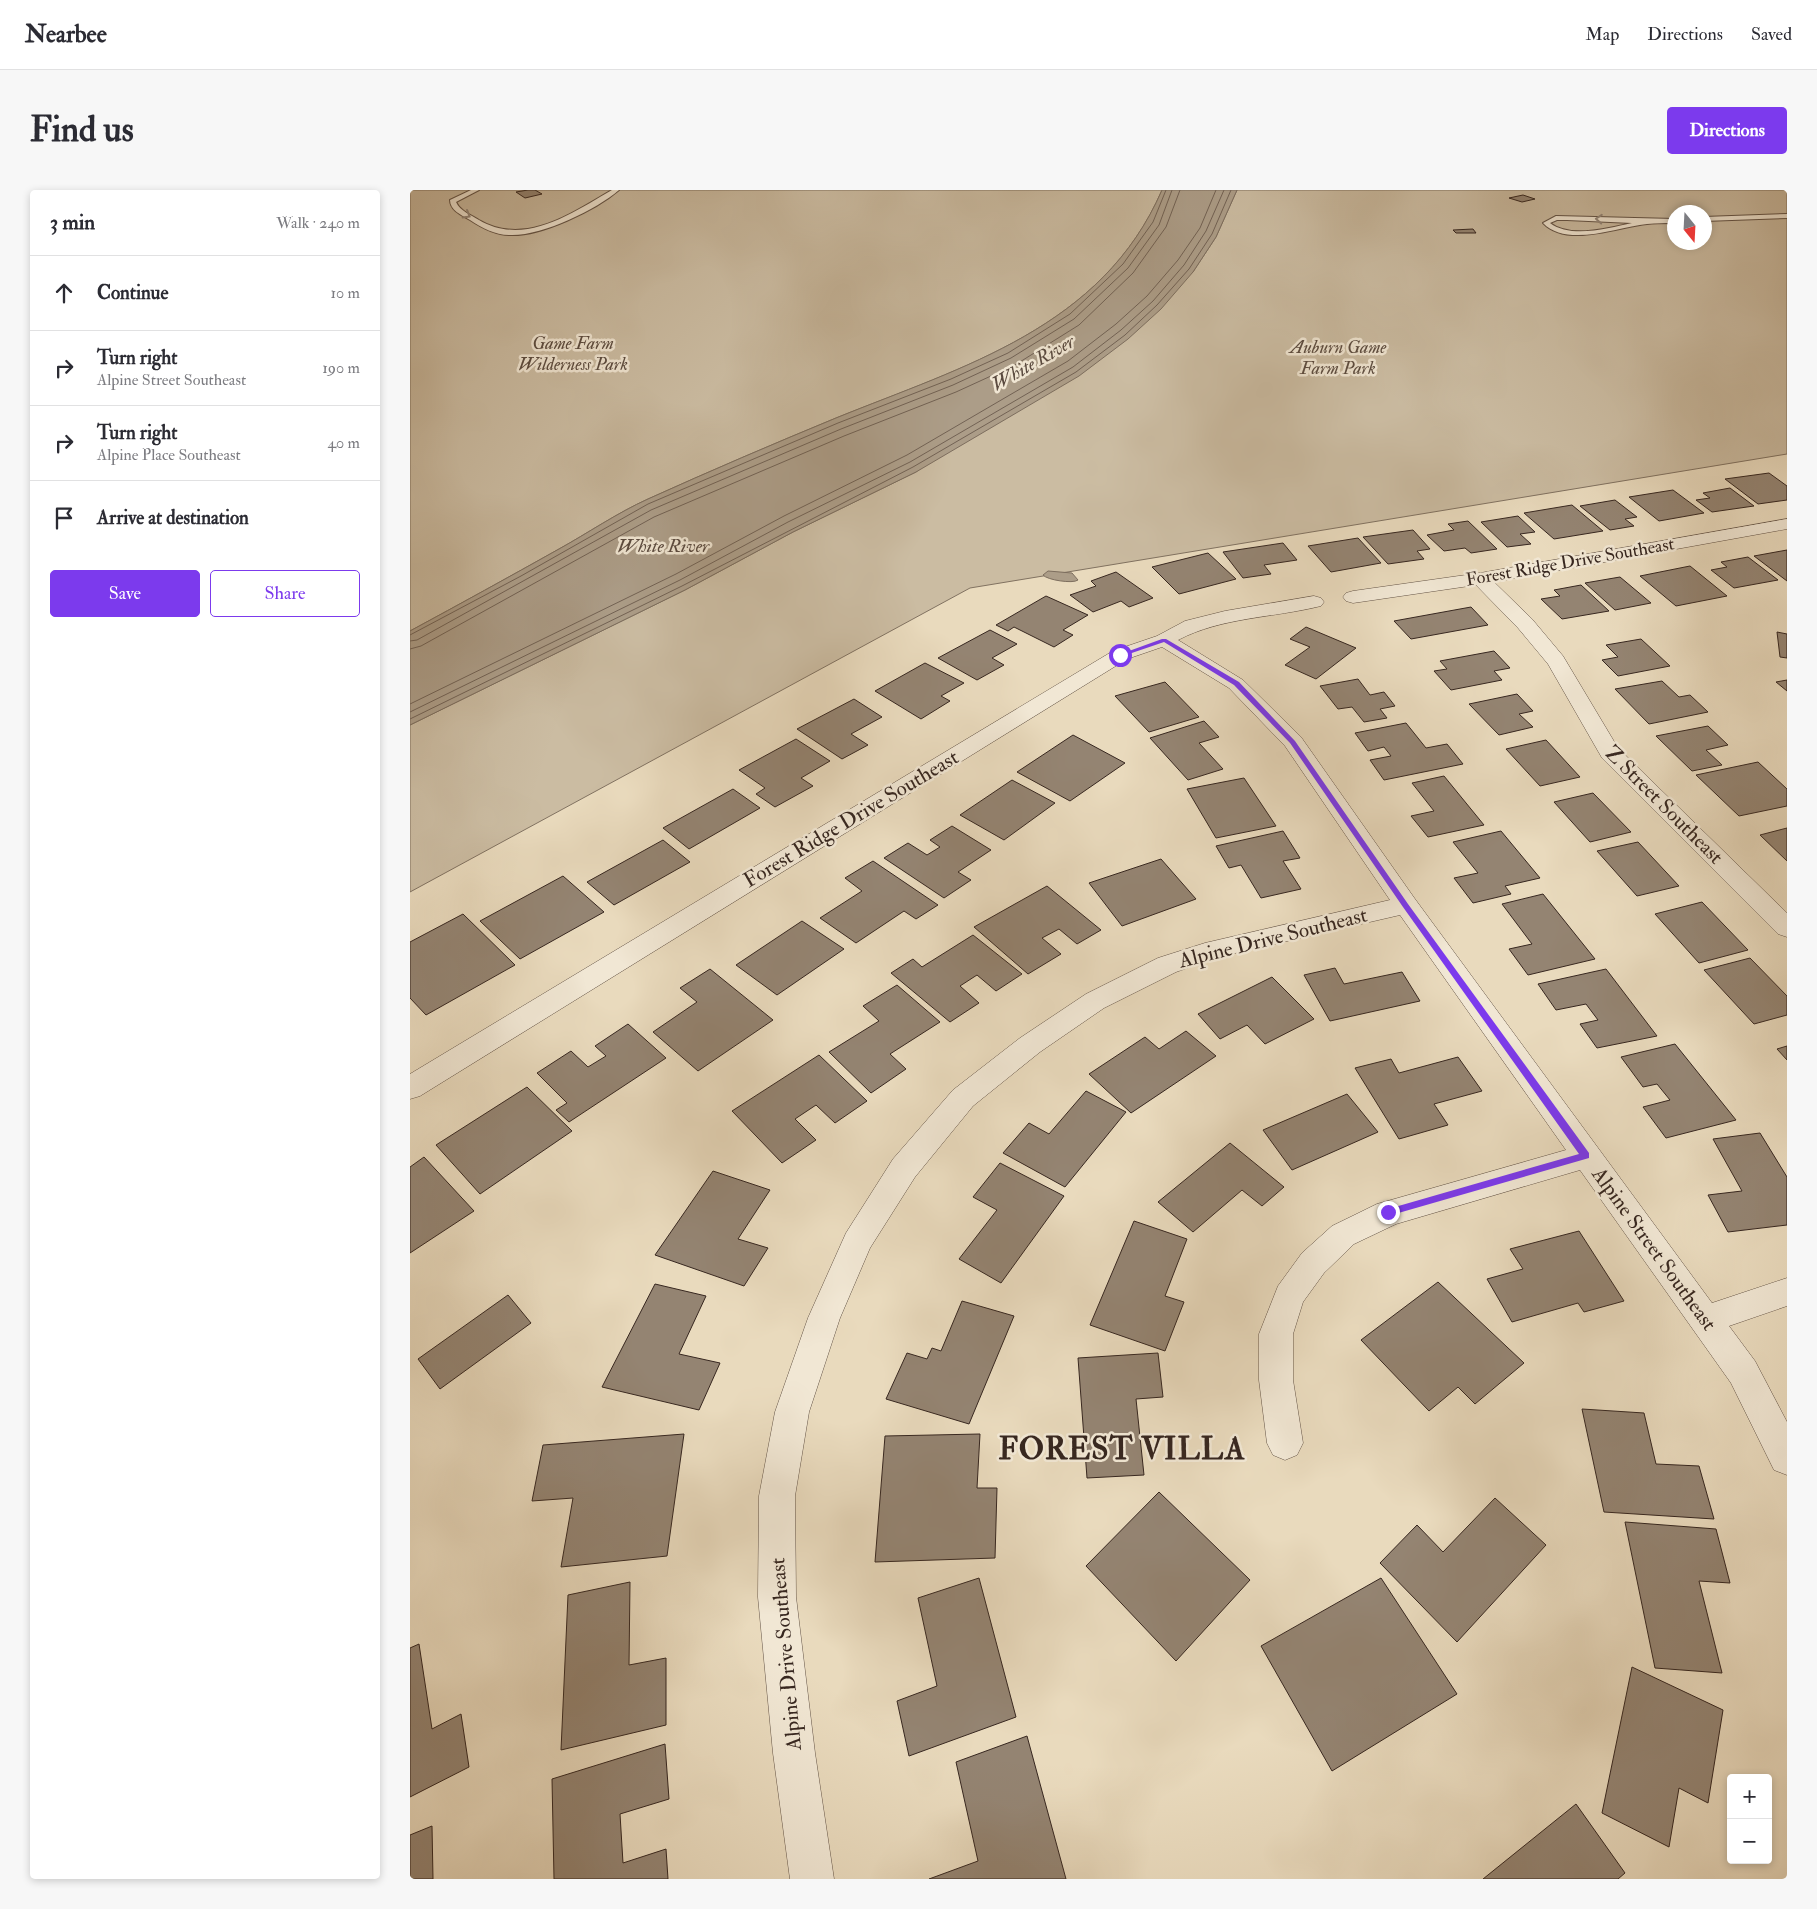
<!DOCTYPE html>
<meta charset="utf-8">
<style>
:root{--surface:#fff;--page:#f7f7f7;--text:#2b2b33;--muted:#7c7c81;--line:#e1e1e2;--accent:#7c3aed}
body{margin:0;font-family:"IM FELL Double Pica",serif;background:var(--page);color:var(--text)}
.controls{position:absolute;right:15px;bottom:15px;display:grid;overflow:hidden;border-radius:5px;box-shadow:0 2px 8px #0003}
.controls button{width:45px;height:45px;display:grid;place-items:center;padding:0;border:0;border-bottom:1px solid var(--line);background:var(--surface);color:var(--text);font:25px sans-serif}
.compass{position:absolute;left:1257px;top:15px;width:45px;height:45px;border-radius:50%;background:var(--surface);box-shadow:0 2px 8px #0003;rotate:162deg}
.stop{position:absolute;width:15px;height:15px;margin:-11px;border:4px solid #7c3aed;border-radius:50%;background:#fff}
.stop.end{background:#7c3aed;border-color:#fff;box-shadow:0 1px 5px #0008}
.list{margin:0;padding:0;list-style:none}
h2{display:flex;justify-content:space-between;align-items:center;height:65px;margin:0;padding:0 20px;font-size:21px}
h2 small{font-size:16px;font-weight:400;color:var(--muted)}
.list li{display:grid;grid-template-columns:32px 1fr auto;gap:15px;align-items:center;box-sizing:border-box;height:75px;padding:0 20px;border-top:1px solid var(--line)}
.list b{display:block;font-size:19px;white-space:nowrap}
.list p{margin:0;font-size:16px;white-space:nowrap;color:var(--muted)}
.list em{font-size:16px;font-style:normal;color:var(--muted)}
.actions{display:flex;gap:10px;padding:15px 20px}
.actions a{flex:1;padding:11px 0;border:1px solid var(--accent);border-radius:5px;text-align:center;font-size:18px;color:var(--accent)}
.actions .main{background:var(--accent);color:#fff}
.icon{flex:none;width:28px;height:28px;fill:none;stroke:currentColor;stroke-width:2;stroke-linecap:round;stroke-linejoin:round}
.map{position:relative;flex:none;width:1377px;height:1689px;overflow:hidden;border-radius:5px}
header{display:flex;align-items:center;gap:30px;box-sizing:border-box;height:70px;padding:0 25px;background:var(--surface);border-bottom:1px solid var(--line)}
header strong{font-size:24px}
nav{display:flex;gap:28px;margin-inline-start:auto;font-size:18px}
.intro{display:flex;align-items:center;justify-content:space-between;box-sizing:border-box;height:120px;padding:0 30px}
h1{margin:0;font-size:35px}
.button{padding:12px 22px;border-radius:5px;background:var(--accent);color:#fff;font-size:18px;font-weight:700}
main{display:flex;gap:30px;padding:0 30px}
aside{flex:1;background:var(--surface);border-radius:5px;box-shadow:0 2px 8px #0003}
.map>svg:first-child{display:block}
</style>
<header>
<strong>Nearbee</strong>
<nav><a>Map</a><a>Directions</a><a>Saved</a></nav>
</header>
<div class="intro"><h1>Find us</h1><a class="button">Directions</a></div>
<main>
<aside>
<h2>3 min<small>Walk · 240 m</small></h2>
<ul class="list">
<li><svg class="icon" aria-label="ahead" viewBox="0 0 24 24"><path d="M12 20V5M6 11l6-6 6 6"/></svg><div><b>Continue</b></div><em>10 m</em></li>
<li><svg class="icon" aria-label="right" viewBox="0 0 24 24"><path d="M7 20v-9h11M14 6l5 5-5 5"/></svg><div><b>Turn right</b><p>Alpine Street Southeast</p></div><em>190 m</em></li>
<li><svg class="icon" aria-label="right" viewBox="0 0 24 24"><path d="M7 20v-9h11M14 6l5 5-5 5"/></svg><div><b>Turn right</b><p>Alpine Place Southeast</p></div><em>40 m</em></li>
<li><svg class="icon" aria-label="arrive" viewBox="0 0 24 24"><path d="M6 21V4h12l-3 4 3 4H6"/></svg><div><b>Arrive at destination</b></div></li>
</ul>
<div class="actions"><a class="main">Save</a><a>Share</a></div>
</aside>
<div class="map">
<svg width="1377" height="1689" viewBox="0 0 1377 1689">
<rect width="100%" height="100%" fill="#e9dabd"/>
<filter id="stains"><feTurbulence type="fractalNoise" baseFrequency=".004" numOctaves="4"/><feColorMatrix values="0 0 0 0 .2 0 0 0 0 .09 0 0 0 0 .02 0 0 0 .5 -.17"/></filter>
<radialGradient id="worn" r=".72"><stop offset=".6" stop-color="#630" stop-opacity="0"/><stop offset="1" stop-color="#630" stop-opacity=".3"/></radialGradient>
<path fill="#cbbca2" stroke="#817261" fill-rule="evenodd" d="M0,0h752c-59,137 -199,177 -326,228 -63,26 -126,53 -188,81 -31,14 -60,34 -89,50 -50,28 -99,55 -149,82z
M827,0h550v264l-817,134 -560,304v-167l275,-135 108,-58 123,-60 277,-200 23,-35zM1264,22h30v30h-30z"/>
<path fill="#ac9d88" stroke="#7d6e5e" d="M752,0h75l-21,47 -23,35 -32,37 -33,30 -49,37 -163,96 -123,60 -108,58 -275,135v-94c50,-27 99,-54 149,-82 29,-16 58,-36 89,-50 62,-28 125,-55 188,-81 128,-52 266,-90 326,-228z
M638,381l24,2 6,7c-5,4 -31,0 -35,-5z"/>
<g fill="none" stroke-linecap="round" stroke-linejoin="round">
<path stroke="#726254" stroke-width="1" d="M0,445l111,-59 127,-72 190,-81 113,-44 57,-26 62,-39 53,-50 30,-42 13,-32
M0,451l7,-1 234,-130 190,-81 112,-44 58,-27 63,-39 54,-51 31,-43 13,-35
M0,459l11,-3 233,-129 190,-81 112,-44 59,-27 64,-40 54,-52 33,-46 14,-37
M0,514l266,-130 108,-58 123,-61 161,-94 48,-37 31,-28 31,-36 22,-32 16,-38
M0,522l270,-132 108,-58 122,-60 163,-95 48,-37 32,-29 31,-36 22,-34 18,-41
M0,529l272,-133 231,-119 163,-95 49,-37 32,-30 32,-36 23,-35 19,-44"/>
</g>
<path fill="#948472" stroke="#372720" d="M118,0h7l7,4 -17,4 -9,-6z
M1113,5l12,4 -13,3 -13,-4z
M1063,39l3,4h-20l-3,-3z
M1359,283l18,13v14l-29,4 -33,-25z
M1320,298l24,18 -42,6 -16,-12 14,-2 -7,-5z
M1263,300l31,23 -45,8 -30,-24z
M1205,310l22,17 -12,2 9,7 -24,4 -30,-24z
M1162,315l31,26 -49,8 -30,-26z
M1108,326l17,16 -15,2 11,10 -24,3 -26,-25z
M1058,331l29,28 -26,4 -6,-5 -21,3 -17,-16 27,-5 -6,-6z
M1003,340l17,19 -13,2 7,8 -36,5 -25,-27z
M948,348l23,25 -50,9 -23,-26z
M873,353l14,17 -33,5 7,9 -28,4 -20,-26z
M1377,360v31l-33,-25z
M798,363l28,26 -57,15 -27,-27z
M1338,367l30,23 -44,8 -23,-18 16,-3 -6,-5z
M1280,376l37,30 -51,10 -36,-30z
M706,382l37,26 -24,9 -8,-6 -28,11 -23,-17 26,-9 -5,-5z
M1210,387l31,26 -36,7 -30,-27z
M1171,395l28,26 -47,8 -21,-20 19,-3 -6,-6z
M636,406l42,19 -25,15 10,5 -19,12 -40,-20 -6,4 -12,-6z
M1061,417l17,18 -77,14 -17,-18z
M896,437l50,21 -40,31 -31,-14 25,-18 -20,-8z
M580,440l27,14 -25,14 12,7 -27,15 -39,-22z
M1367,442l10,2v24l-7,-1z
M1231,449l29,27 -52,10 -16,-16 16,-3 -12,-12z
M1084,461l16,17 -16,3 8,9 -51,10 -17,-19 13,-2 -7,-8z
M515,473l39,20 -23,13 9,5 -29,18 -46,-28z
M948,489l12,16 14,-3 11,14 -15,3 7,9 -23,4 -12,-15 -14,2 -18,-23z
M1377,490v11l-11,-9z
M1252,491l17,16 11,-2 18,17 -59,12 -34,-35z
M755,492l34,35 -50,15 -34,-36z
M1107,504l16,17 -14,3 14,13 -34,8 -30,-31z
M444,509l28,18 -31,17 17,11 -26,14 -45,-30z
M794,531l15,16 -20,6 24,26 -35,11 -38,-42z
M996,533l20,25 21,-4 16,20 -79,16 -14,-20 21,-4 -7,-9 -16,4 -13,-18z
M1298,536l20,19 -22,5 16,15 -30,6 -36,-35z
M663,545l52,28 -55,38 -53,-29z
M386,549l34,22 -29,17 12,8 -38,21 -19,-13 9,-6 -26,-18z
M1136,550l34,37 -40,9 -34,-37z
M1348,572l29,27v17l-48,10 -43,-41z
M1034,586l40,49 -56,12 -17,-21 23,-5 -22,-28z
M834,588l32,48 -60,12 -29,-49z
M602,590l43,23 -51,37 -44,-25z
M323,599l27,19 -71,41 -26,-21z
M1183,603l38,39 -41,10 -36,-40z
M542,636l39,24 -33,22 13,8 -27,18 -60,-40 24,-15 19,12 13,-8 -10,-7z
M1377,638v33l-27,-26z
M873,641l17,27 -17,3 18,28 -40,9 -20,-33 -12,3 -13,-22z
M1091,641l39,47 -35,8 6,8 -38,9 -19,-25 24,-5 -25,-31z
M253,650l27,22 -76,43 -27,-23z
M1228,652l41,44 -42,10 -40,-45z
M751,669l35,40 -74,27 -33,-43z
M463,671l65,44 -22,14 -12,-8 -48,32 -36,-25 42,-27 -17,-13z
M153,686l41,36 -84,47 -40,-38z
M637,696l54,44 -24,14 -18,-15 -17,9 19,16 -33,20 -54,-47z
M1133,704l52,65 -67,16 -19,-26 23,-5 -30,-40z
M1292,712l46,48 -49,13 -44,-49z
M53,724l52,51 -89,50 -16,-17v-56z
M392,731l42,28 -67,46 -41,-30z
M563,745l49,39 -26,17 -19,-16 -17,11 19,17 -29,19 -59,-49 22,-14 9,8z
M1340,768l37,38v19l-33,9 -50,-54z
M925,778l9,16 58,-12 18,29 -90,20 -26,-46z
M300,779l63,51 -75,51 -45,-39 44,-30 -17,-14z
M1196,779l51,67 -60,12 -17,-24 18,-4 -12,-16 -30,6 -18,-26z
M862,787l42,42 -49,25 -18,-19 -27,14 -22,-25z
M487,795l43,37 -50,32 16,15 -35,24 -42,-41 50,-31 -16,-15z
M218,834l38,34 -97,64 -13,-12 11,-7 -30,-30 34,-22 17,16 18,-11 -11,-10z
M776,841l30,25 -85,57 -42,-39 56,-37 14,12z
M1265,854l61,76 -70,18 -23,-31 27,-7 -13,-16 -14,3 -22,-30z
M1377,856v14l-10,-11z
M409,865l48,46 -32,22 -19,-18 -21,14 21,21 -34,23 -50,-52z
M1048,867l24,34 -48,13 14,21 -49,14 -44,-71 36,-9 8,14z
M117,897l45,44 -92,63 -44,-49z
M676,901l40,21 -61,75 -62,-34 26,-30 20,11z
M937,904l31,38 -86,38 -29,-40z
M1350,943l27,44v48l-59,7 -20,-37 34,-4 -29,-52z
M820,953l54,44 -22,19 -20,-16 -49,42 -35,-30z
M14,967l50,54 -64,42v-86z
M590,973l64,33 -63,87 -42,-24 38,-49 -24,-13z
M303,981l57,19 -32,49 30,9 -24,38 -89,-31z
M724,1031l53,18 -22,57 19,6 -19,49 -75,-26z
M1169,1041l45,70 -40,11 -6,-9 -66,19 -25,-43 36,-10 -13,-20z
M1028,1092l86,81 -49,41 -17,-17 -29,24 -68,-71z
M245,1094l51,12 -27,58 41,9 -21,47 -97,-23z
M98,1105l23,28 -91,66 -22,-30z
M552,1111l52,15 -45,108 -83,-25 21,-46 20,6 5,-11 9,3z
M748,1163l5,44 -27,2 8,76 -57,3 -9,-120z
M1172,1219l62,4 12,51 43,2 15,53 -110,-7z
M274,1244l-17,122 -106,11 12,-69 -41,3 11,-56z
M570,1244l-3,54h20l-2,70 -120,4 10,-126z
M749,1302l91,88 -74,81 -90,-95z
M1085,1308l51,47 -89,97 -77,-79 37,-38 26,27z
M1215,1332l91,7 14,54 -31,-2 23,92 -67,-5z
M569,1388l37,139 -107,39 -12,-55 40,-15 -19,-88z
M971,1388l76,116 -125,77 -71,-125z
M220,1392l-1,83 37,-7v67l-105,25 7,-155z
M9,1454l13,85 29,-15 8,53 -59,30v-149z
M1222,1477l91,43 -15,93 -29,-15 -10,59 -67,-34z
M617,1546l39,143h-137l49,-18 -22,-99z
M255,1554l4,55 -49,15 3,49 43,-14 2,30h-114l-2,-100z
M1166,1614l49,69 -7,6h-135z
M22,1636l1,53h-23v-44z"/>
<g fill="none" stroke-linecap="round" stroke-linejoin="round">
<defs>
<path id="service" d="M61,0h8l-23,12c4,9 15,13 23,18 46,27 93,-7 133,-30h7c-23,20 -79,47 -110,45 -14,0 -27,-7 -39,-15 -9,-5 -20,-10 -20,-20z
M1377,24v4l-83,3v-4z
M1146,26l118,3v4c-8,0 -18,0 -27,1 -29,3 -80,24 -104,-1zM1147,30h10l65,3c-23,5 -61,16 -82,0z"/>
<path id="minor" d="M1377,329v10l-293,53 38,37 31,37 55,92 169,165v24l-9,-3 -176,-176 -54,-94 -30,-36 -42,-43 -123,18 -7,-2 -3,-4 3,-4 7,-2 127,-18z
M904,406l7,2 3,4 -3,4c-48,12 -99,11 -143,34l65,40 58,57 114,162 297,404 75,-25v28l-58,20 26,35 32,61v53l-13,-5 -43,-87 -151,-213 -184,54 -42,20 -30,29 -21,29 -10,32v46l10,63 -6,12 -12,5 -12,-5 -6,-12 -8,-63v-46l19,-48 24,-33 30,-27 45,-22 189,-54 -166,-235 -182,42 -42,15 -72,36 -64,44 -67,54 -58,71 -45,71 -30,70 -31,94 -14,84 1,101 19,156 19,126h-44l-17,-126 -15,-156 1,-101 16,-84 33,-94 38,-85 47,-74 60,-69 67,-52 66,-44 72,-36 47,-15 185,-43 -105,-154 -56,-58 -67,-41 -35,12 -707,437 -10,3v-25l703,-423 44,-15 28,-15 40,-10z"/>
</defs>
<use href="#service" stroke="#645447" stroke-width="2"/>
<use href="#minor" stroke="#645447" stroke-width="1"/>
<use href="#service" fill="#f1e7d4" fill-rule="evenodd"/>
<use href="#minor" fill="#f1e7d4" fill-rule="evenodd"/>
</g>
<defs><path id="oneway-chevron" d="M-2-3.5L2.5 0L-2 3.5" fill="none" stroke-width="1.6" stroke-linecap="round" stroke-linejoin="round" transform="scale(1.25)"/></defs>
<g stroke="#94877a">
<use href="#oneway-chevron" transform="translate(57 25) rotate(30)"/>
<use href="#oneway-chevron" transform="translate(1189 29) rotate(-176)"/>
</g>
<path fill="#7c3aed" d="M752,449h4l73,43 56,59 113,163 181,249v5l-201,58 -3,-1 -2,-3 5,-3 191,-55 -176,-247 -113,-164 -56,-58 -70,-43 -41,14 -5,-1z"/>
<g text-anchor="middle" dominant-baseline="central" stroke-width="5" stroke-linejoin="round" paint-order="stroke">
<g font-size="18" font-style="italic" fill="#5c4c40" stroke="#f1e7d4">
<text x="163" y="153">Game Farm<tspan x="163" dy="21">Wilderness Park</tspan></text>
<text x="928" y="157">Auburn Game<tspan x="928" dy="21">Farm Park</tspan></text>
</g>
<g font-size="18" fill="#372720" stroke="#f1e7d4">
<text transform="translate(1160 372) rotate(-10)">Forest Ridge Drive Southeast</text>
</g>
<g font-size="19" font-style="italic" fill="#5a4a3f" stroke="#f1e7d4">
<text transform="translate(623 173) rotate(-30)">White River</text>
<text x="253" y="356">White River</text>
</g>
<g font-size="21" fill="#372720" stroke="#f1e7d4">
<text transform="translate(1254 615) rotate(45)">Z Street Southeast</text>
<text transform="translate(441 629) rotate(-31)">Forest Ridge Drive Southeast</text>
<text transform="translate(863 748) rotate(-14)">Alpine Drive Southeast</text>
<text transform="translate(1244 1059) rotate(54)">Alpine Street Southeast</text>
<text transform="translate(376 1464) rotate(-95)">Alpine Drive Southeast</text>
</g>
<g font-size="31" font-weight="bold" letter-spacing="1" fill="#372720" stroke="#f1e7d4">
<text x="712" y="1259">FOREST VILLA</text>
</g>
</g>
<rect width="100%" height="100%" filter="url(#stains)"/>
<rect width="100%" height="100%" fill="url(#worn)"/>
</svg>
<div class="controls">
<button>+</button>
<button>−</button>
</div>
<svg class="compass" viewBox="-18 -18 36 36"><path d="M0-13l5 13h-10z" fill="#e53935"/><path d="M0 13l5-13h-10z" fill="#7c7c81"/></svg>
<div class="stop" style="left:710px;top:465px"></div>
<div class="stop end" style="left:978px;top:1022px"></div>
</div>
</main>
